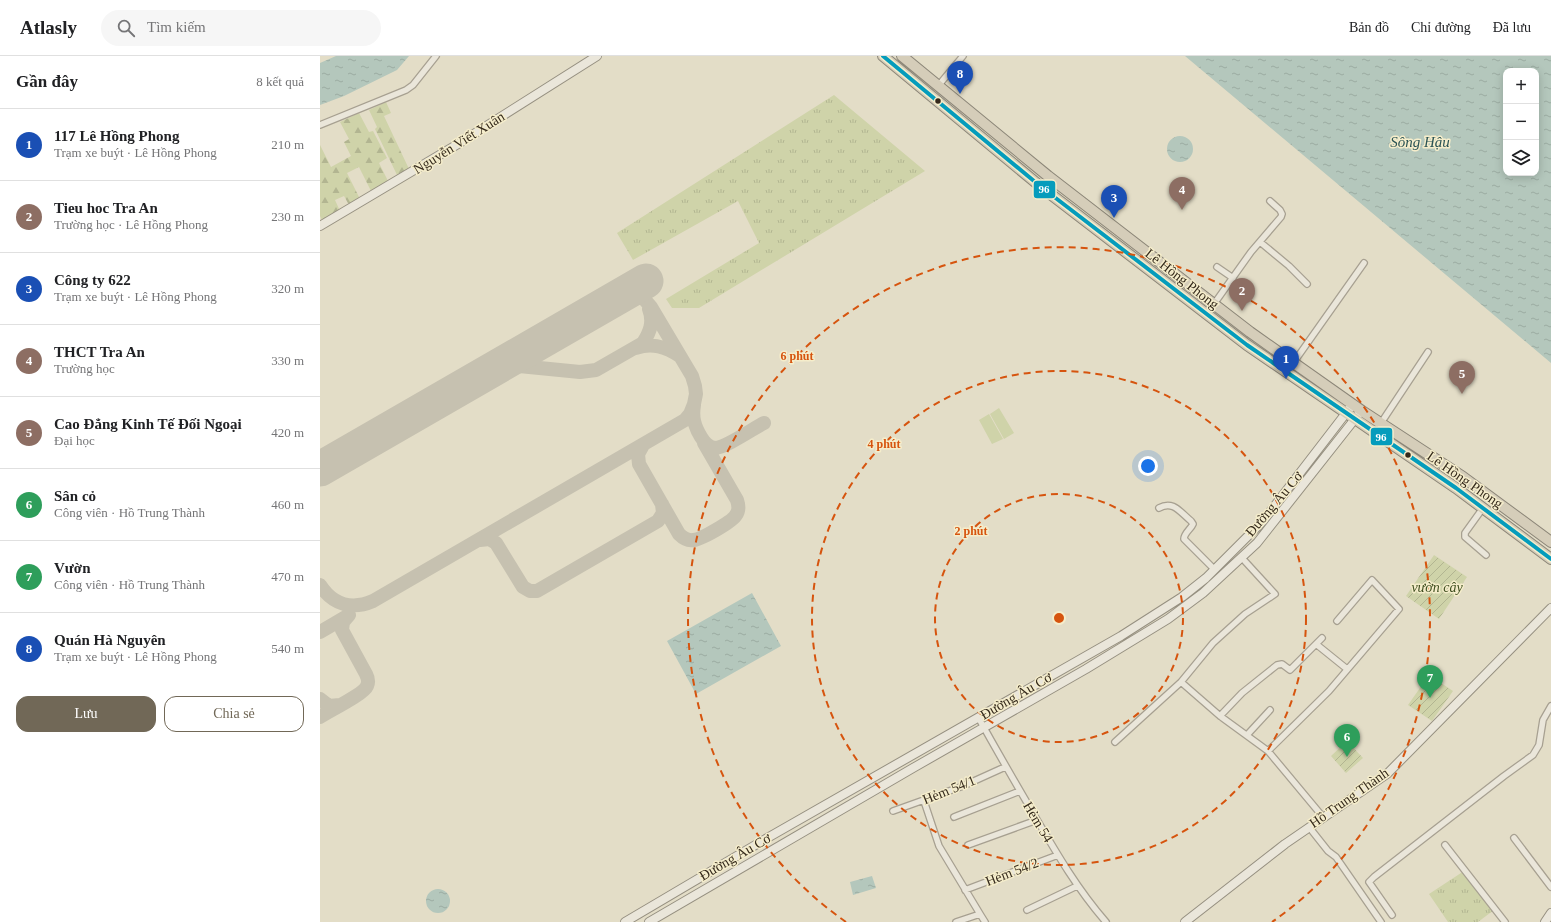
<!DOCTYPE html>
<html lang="vi">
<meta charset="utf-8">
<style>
:root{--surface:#fff;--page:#f6f6f6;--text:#202124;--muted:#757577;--line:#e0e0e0;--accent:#716857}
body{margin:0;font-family:"Times New Roman",serif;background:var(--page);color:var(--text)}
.controls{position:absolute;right:12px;top:12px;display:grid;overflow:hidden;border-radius:8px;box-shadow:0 2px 10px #0003}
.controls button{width:36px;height:36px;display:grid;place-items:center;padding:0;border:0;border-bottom:1px solid var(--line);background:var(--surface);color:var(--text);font:20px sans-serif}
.you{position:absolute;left:828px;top:410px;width:14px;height:14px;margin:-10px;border:3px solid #fff;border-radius:50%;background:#1a73e8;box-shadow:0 0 0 6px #1a73e833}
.badge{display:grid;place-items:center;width:26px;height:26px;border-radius:50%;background:var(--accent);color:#fff;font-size:13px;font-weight:700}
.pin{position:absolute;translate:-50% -33px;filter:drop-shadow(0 1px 2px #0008)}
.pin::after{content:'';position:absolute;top:21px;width:14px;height:12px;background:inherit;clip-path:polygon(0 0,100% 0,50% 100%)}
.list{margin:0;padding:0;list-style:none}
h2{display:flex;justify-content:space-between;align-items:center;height:52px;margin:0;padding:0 16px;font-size:17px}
h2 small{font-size:13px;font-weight:400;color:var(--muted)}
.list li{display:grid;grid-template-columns:26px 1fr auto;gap:12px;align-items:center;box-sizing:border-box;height:72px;padding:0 16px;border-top:1px solid var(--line)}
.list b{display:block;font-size:15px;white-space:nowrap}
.list p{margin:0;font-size:13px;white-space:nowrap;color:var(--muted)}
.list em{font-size:13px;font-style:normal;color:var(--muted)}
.actions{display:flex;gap:8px;padding:12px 16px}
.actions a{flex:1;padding:9px 0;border:1px solid var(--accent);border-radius:12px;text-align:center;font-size:14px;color:var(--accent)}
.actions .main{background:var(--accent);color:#fff}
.icon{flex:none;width:22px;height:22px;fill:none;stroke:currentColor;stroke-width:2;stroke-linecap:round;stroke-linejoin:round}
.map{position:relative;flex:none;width:1231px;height:866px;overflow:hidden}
header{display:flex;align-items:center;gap:24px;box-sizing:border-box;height:56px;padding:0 20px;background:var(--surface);border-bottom:1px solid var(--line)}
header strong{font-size:19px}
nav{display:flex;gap:22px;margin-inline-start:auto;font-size:14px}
.search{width:280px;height:36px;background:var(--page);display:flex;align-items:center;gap:10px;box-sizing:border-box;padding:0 14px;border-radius:22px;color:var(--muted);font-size:15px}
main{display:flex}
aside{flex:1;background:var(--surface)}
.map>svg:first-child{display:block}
</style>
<header>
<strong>Atlasly</strong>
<div class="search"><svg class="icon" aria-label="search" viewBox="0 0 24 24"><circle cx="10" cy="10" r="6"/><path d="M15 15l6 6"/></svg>Tìm kiếm</div>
<nav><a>Bản đồ</a><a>Chỉ đường</a><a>Đã lưu</a></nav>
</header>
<main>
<aside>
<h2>Gần đây<small>8 kết quả</small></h2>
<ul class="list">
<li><span class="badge" style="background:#1a4fb4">1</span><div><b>117 Lê Hồng Phong</b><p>Trạm xe buýt · Lê Hồng Phong</p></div><em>210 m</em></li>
<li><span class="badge" style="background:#8d6e63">2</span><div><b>Tieu hoc Tra An</b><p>Trường học · Lê Hồng Phong</p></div><em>230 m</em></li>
<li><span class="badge" style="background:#1a4fb4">3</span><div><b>Công ty 622</b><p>Trạm xe buýt · Lê Hồng Phong</p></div><em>320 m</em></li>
<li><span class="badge" style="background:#8d6e63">4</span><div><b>THCT Tra An</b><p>Trường học</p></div><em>330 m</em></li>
<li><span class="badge" style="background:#8d6e63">5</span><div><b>Cao Đẳng Kinh Tế Đối Ngoại</b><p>Đại học</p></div><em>420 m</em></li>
<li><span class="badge" style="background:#2e9e5b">6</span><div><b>Sân cỏ</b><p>Công viên · Hồ Trung Thành</p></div><em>460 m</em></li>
<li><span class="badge" style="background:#2e9e5b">7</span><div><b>Vườn</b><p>Công viên · Hồ Trung Thành</p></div><em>470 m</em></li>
<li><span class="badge" style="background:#1a4fb4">8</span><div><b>Quán Hà Nguyên</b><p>Trạm xe buýt · Lê Hồng Phong</p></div><em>540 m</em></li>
</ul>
<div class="actions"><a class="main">Lưu</a><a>Chia sẻ</a></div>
</aside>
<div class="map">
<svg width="1231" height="866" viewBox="0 0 1231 866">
<defs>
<pattern id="grass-tufts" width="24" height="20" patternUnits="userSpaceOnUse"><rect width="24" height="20" fill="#cfd3a9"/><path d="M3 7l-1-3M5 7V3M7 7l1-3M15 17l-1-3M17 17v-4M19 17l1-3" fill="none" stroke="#b2b591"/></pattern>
<pattern id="forest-firs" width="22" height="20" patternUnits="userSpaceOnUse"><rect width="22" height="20" fill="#cfd3a9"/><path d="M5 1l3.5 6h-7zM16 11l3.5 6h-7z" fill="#b2b591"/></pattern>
<pattern id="garden-furrows" width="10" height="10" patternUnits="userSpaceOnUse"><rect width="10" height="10" fill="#cfd3a9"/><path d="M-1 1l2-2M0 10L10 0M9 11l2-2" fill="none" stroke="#b2b591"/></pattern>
<pattern id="water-ripples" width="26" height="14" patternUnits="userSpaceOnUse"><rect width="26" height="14" fill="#b4c7bc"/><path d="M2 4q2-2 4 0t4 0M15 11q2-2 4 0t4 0" fill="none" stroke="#9baba1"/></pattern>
</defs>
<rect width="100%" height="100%" fill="#e3ddc7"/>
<path fill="url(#grass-tufts)" d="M514,39l91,76 -226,137h-27l-6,-9 93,-56 -21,-42 -105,59 -16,-27z
M1144,815l30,39 -16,12h-30l-19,-28z"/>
<path fill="url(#forest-firs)" d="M66,46l5,11 -7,3 25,53 -12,6 -22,-46 2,-2 -8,-17z
M39,57l10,19 4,-1 14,27 -8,5 10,20 -18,8 -12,-24 -12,6 13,26 -11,6 -5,-9 -9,4 5,11 -18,9 -2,-4v-71l11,22 20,-11 -7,-14 5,-3 -9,-17z"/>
<path fill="url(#garden-furrows)" d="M1114,499l33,22 -28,42 -33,-23z
M1109,619l24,16 -21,30 -24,-16z
M1027,685l16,17 -17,15 -15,-17z"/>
<path fill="#cfd3a9" d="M679,352l15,25 -10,6 -14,-25z
M669,358l14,25 -11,5 -13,-24z"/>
<path fill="url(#water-ripples)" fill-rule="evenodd" d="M16,0h73l-12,14 -53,26 -24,9v-42z
M865,0h366v307zM1186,15h30v102h-30z
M847 93a13 13 0 1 1 26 0a13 13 0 1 1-26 0Z
M432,537l29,53 -85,48 -29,-53z
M552,820l4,12 -23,7 -3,-13z
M106 845a12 12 0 1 1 24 0a12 12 0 1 1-24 0Z"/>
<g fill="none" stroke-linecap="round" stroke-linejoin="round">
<path stroke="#c6c1b0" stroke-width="14" d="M316,292c16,-6 30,-1 44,8
M169,316l13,-6 7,-1 71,7 16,-2 47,-27c7,-11 11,-21 6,-34
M374,349c-2,12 0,21 7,32 3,5 7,10 14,11 10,0 39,-20 49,-25
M323,389l-5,9 1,10 40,70c4,4 8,7 14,6 7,0 39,-18 43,-25 3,-4 3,-9 1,-15l-33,-57
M160,484l9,-1 7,4 27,44 7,4h7l121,-70 5,-8 -1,-9
M0,529c13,20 32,25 53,16l312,-181 5,-6 4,-10 2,-10 -1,-8 -3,-10 -41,-69 -6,-7 -16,-9
M0,576l29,-17
M0,643l9,7 11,-1
M0,661c9,-6 44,-23 47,-31 2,-4 1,-8 -1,-12l-24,-44 1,-8 6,-7"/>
<path stroke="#c6c1b0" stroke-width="35" d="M0,413l326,-188"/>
<defs>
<path id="street" d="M618,30l25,-30
M0,69l86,-35 7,-5 23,-29
M940,186l29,24 18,18
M897,211l16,11
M894,248l37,-52 30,-35 1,-3 -2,-4 -10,-9
M974,306l70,-99
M1061,367l47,-71
M839,452c14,-8 21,4 32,13l2,3c-2,5 -9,9 -9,15l30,30
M1163,452l-18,25v4l21,18
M996,588l31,25
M861,626l39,34 48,35 55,66
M900,660l22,-23 35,-28 5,-1 8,6 32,-32
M658,661c19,34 38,67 58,101 21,36 42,72 70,104
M927,679l23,-25
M795,686l66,-60 32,-39 32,-29 30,-20 -33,-36
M948,695l61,-60 70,-82 -27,-29 -35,41
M604,745l15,45 41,68 -24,8
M573,755l70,-25 42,-19
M634,761l66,-26
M989,771l19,24 8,6 45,65
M1194,782l37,49
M648,789l69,-25
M1125,789l60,77
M645,834l93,-35
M707,854l50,-24
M660,858l5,8
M1072,859l-23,-33 5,-5 130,-101 29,-21 6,-10 4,-25 8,-14"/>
<path id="secondary" d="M0,170l138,-82 139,-88
M305,866l144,-85 352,-201 61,-39 24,-19 57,-57 90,-117
M329,866l264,-154 173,-99 82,-50 35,-26 54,-50 101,-128
M865,866l100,-78 102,-70 164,-166
M1225,866l6,-9"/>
<path id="highway" d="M563,0l157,130 207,159 209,143 95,71
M582,0l146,120 202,156 112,79 101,66 88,65"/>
</defs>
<use href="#street" stroke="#a7a091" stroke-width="8"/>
<use href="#secondary" stroke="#969081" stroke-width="10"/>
<use href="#highway" stroke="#8c8678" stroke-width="12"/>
<use href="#street" stroke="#eae6da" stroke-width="5.5"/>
<use href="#secondary" stroke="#eae6da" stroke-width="8"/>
<use href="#highway" stroke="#d5cdb9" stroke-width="10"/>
<defs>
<path id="bus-1" d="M563,0l157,130 207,159 209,143 95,71"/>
</defs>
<use href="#bus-1" stroke="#f5edcb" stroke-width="7"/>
<use href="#bus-1" stroke="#059cbc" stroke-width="4"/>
</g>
<g fill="none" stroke="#d6540e" stroke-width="2" stroke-dasharray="7 5">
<circle cx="739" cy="562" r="124"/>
<circle cx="739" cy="562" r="247"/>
<path d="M526 866A371 371 0 1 1 952 866"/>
</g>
<g fill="#34291b" stroke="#f5edcb" stroke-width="1.5">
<circle cx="618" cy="45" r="3.5"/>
<circle cx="1088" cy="399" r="3.5"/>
</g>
<g text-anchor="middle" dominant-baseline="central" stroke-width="3" stroke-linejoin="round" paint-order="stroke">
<g font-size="14" fill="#34291b" stroke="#f5edcb">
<text transform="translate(139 87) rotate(-32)">Nguyễn Viết Xuân</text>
<text transform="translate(862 223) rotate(38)">Lê Hồng Phong</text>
<text transform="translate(1145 424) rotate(35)">Lê Hồng Phong</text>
<text transform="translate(954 448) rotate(-50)">Đường Âu Cơ</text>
<text transform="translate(696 640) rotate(-30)">Đường Âu Cơ</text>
<text transform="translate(629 734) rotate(-22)">Hẻm 54/1</text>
<text transform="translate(1029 742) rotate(-35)">Hồ Trung Thành</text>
<text transform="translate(718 766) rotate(59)">Hẻm 54</text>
<text transform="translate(415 801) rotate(-30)">Đường Âu Cơ</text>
<text transform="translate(692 816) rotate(-21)">Hẻm 54/2</text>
</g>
<g font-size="14" font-style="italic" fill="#415021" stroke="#f5edcb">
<text x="1117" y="531">vườn cây</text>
</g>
<g font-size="15" font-style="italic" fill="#2a5354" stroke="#f5edcb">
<text x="1100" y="86">Sông Hậu</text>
</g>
</g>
<circle cx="739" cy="562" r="6" fill="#d6540e" stroke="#f5edcb" stroke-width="2"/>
<g font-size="12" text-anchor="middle" font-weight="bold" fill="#d6540e" stroke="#f5edcb" stroke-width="3" stroke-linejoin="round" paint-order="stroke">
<text x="477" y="304">6 phút</text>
<text x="564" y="392">4 phút</text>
<text x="651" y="479">2 phút</text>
</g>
<g stroke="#f5edcb" stroke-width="1.5">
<rect x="713" y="124" width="23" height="19" rx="4" fill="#059cbc"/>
<rect x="1050" y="371" width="23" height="19" rx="4" fill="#059cbc"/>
</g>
<g font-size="11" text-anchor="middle" font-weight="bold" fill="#fff">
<text x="724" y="137">96</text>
<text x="1061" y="385">96</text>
</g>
</svg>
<div class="controls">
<button>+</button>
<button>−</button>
<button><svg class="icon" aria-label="layers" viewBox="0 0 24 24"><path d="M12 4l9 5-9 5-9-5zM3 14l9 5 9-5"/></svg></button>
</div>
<div class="you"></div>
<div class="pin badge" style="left:966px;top:323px;background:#1a4fb4">1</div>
<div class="pin badge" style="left:922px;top:255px;background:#8d6e63">2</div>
<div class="pin badge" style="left:794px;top:162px;background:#1a4fb4">3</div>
<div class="pin badge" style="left:862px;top:154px;background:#8d6e63">4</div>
<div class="pin badge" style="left:1142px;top:338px;background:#8d6e63">5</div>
<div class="pin badge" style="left:1027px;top:701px;background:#2e9e5b">6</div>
<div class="pin badge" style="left:1110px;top:642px;background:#2e9e5b">7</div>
<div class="pin badge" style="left:640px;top:38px;background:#1a4fb4">8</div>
</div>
</main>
